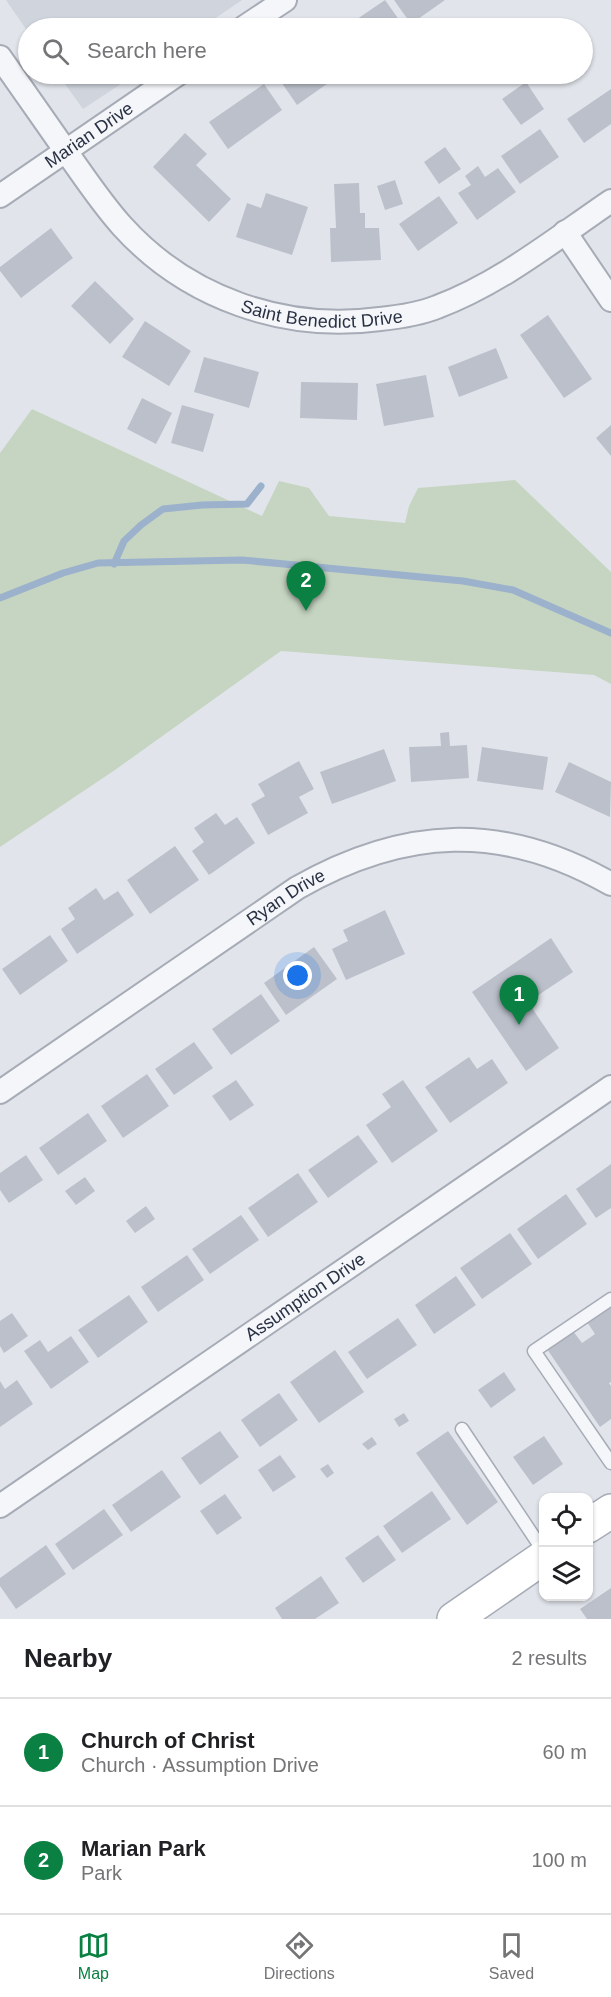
<!DOCTYPE html>
<meta charset="utf-8">
<style>
:root{--surface:#fff;--page:#f2f2f2;--text:#202124;--muted:#757577;--line:#e0e0e0;--accent:#0b8043}
body{margin:0;font-family:Arial,sans-serif;background:var(--page);color:var(--text)}
.controls{position:absolute;right:18px;bottom:18px;display:grid;overflow:hidden;border-radius:12px;box-shadow:0 2px 4px #0004}
.controls button{width:54px;height:54px;display:grid;place-items:center;padding:0;border:0;border-bottom:2px solid var(--line);background:var(--surface);color:var(--text);font:30px sans-serif}
.you{position:absolute;left:298px;top:976px;width:21px;height:21px;margin:-15px;border:4px solid #fff;border-radius:50%;background:#1a73e8;box-shadow:0 0 0 9px #1a73e833}
.badge{display:grid;place-items:center;width:39px;height:39px;border-radius:50%;background:var(--accent);color:#fff;font-size:20px;font-weight:700}
.pin{position:absolute;translate:-50% -50px;filter:drop-shadow(0 2px 3px #0008)}
.pin::after{content:'';position:absolute;top:32px;width:21px;height:18px;background:inherit;clip-path:polygon(0 0,100% 0,50% 100%)}
.list{margin:0;padding:0;list-style:none}
h2{display:flex;justify-content:space-between;align-items:center;height:78px;margin:0;padding:0 24px;font-size:26px}
h2 small{font-size:20px;font-weight:400;color:var(--muted)}
.list li{display:grid;grid-template-columns:39px 1fr auto;gap:18px;align-items:center;box-sizing:border-box;height:108px;padding:0 24px;border-top:2px solid var(--line)}
.list b{display:block;font-size:22px;white-space:nowrap}
.list p{margin:0;font-size:20px;white-space:nowrap;color:var(--muted)}
.list em{font-size:20px;font-style:normal;color:var(--muted)}
.icon{flex:none;width:33px;height:33px;fill:none;stroke:currentColor;stroke-width:2;stroke-linecap:round;stroke-linejoin:round}
.map{position:relative;flex:none;width:611px;height:1619px;overflow:hidden}
.search{position:absolute;background:var(--surface);box-shadow:0 2px 4px #0004;left:18px;right:18px;top:18px;height:66px;display:flex;align-items:center;gap:15px;box-sizing:border-box;padding:0 21px;border-radius:33px;color:var(--muted);font-size:22px}
.sheet{height:294px;background:var(--surface)}
nav{display:flex;justify-content:space-around;align-items:center;box-sizing:border-box;height:84px;border-top:2px solid var(--line);background:var(--surface);font-size:16px;color:var(--muted)}
nav a{display:grid;justify-items:center;gap:3px}
nav .on{color:var(--accent)}
.map>svg:first-child{display:block}
</style>
<div class="map">
<svg width="611" height="1619" viewBox="0 0 611 1619">
<rect width="100%" height="100%" fill="#e1e5eb"/>
<path fill="#cfd4dd" d="M6,0h236l-41,28h-173v4z
M58,74h78l-53,35z"/>
<path fill="#c6d5c2" d="M32,409l230,107 17,-35 30,7 20,28 76,7 4,-17 9,-18 97,-8 96,92v112l-17,-9 -313,-24 -166,119 -115,77v-394z"/>
<g fill="none" stroke-linecap="round" stroke-linejoin="round">
<path stroke="#9bb1cc" stroke-width="7" d="M114,564l10,-23 17,-16 22,-16 39,-4 45,-1 14,-18
M0,598l63,-25 35,-10 144,-3 221,21 50,9 98,43"/>
</g>
<path fill="#bbc0cb" d="M385,0l20,28h-61z
M394,0h51l-34,24z
M280,74h61l-44,31 -20,-29z
M526,82l18,27 -23,16 -19,-26z
M264,84l18,26 -54,39 -19,-27z
M611,89v35l-27,19 -17,-24z
M540,129l19,28 -39,27 -19,-28z
M185,133l22,21 -11,11 35,34 -22,23 -56,-55z
M445,147l16,22 -22,15 -15,-22z
M478,166l7,11 13,-9 18,24 -39,28 -19,-27 13,-8 -6,-9z
M395,180l8,24 -18,6 -8,-24z
M359,183l1,30h5v15h14l2,32 -50,2 -1,-34h6l-2,-44z
M266,193l42,14 -16,48 -56,-18 11,-34 14,5z
M439,196l19,27 -40,28 -19,-27z
M51,228l22,30 -52,40 -21,-27v-4z
M95,281l39,38 -24,25 -39,-38z
M548,315l44,64 -28,19 -44,-63z
M145,321l46,30 -22,35 -47,-29z
M496,348l12,30 -49,19 -11,-30z
M204,357l55,15 -10,36 -55,-16z
M426,375l8,42 -50,9 -8,-42z
M301,382l57,1 -1,37 -57,-2z
M142,398l30,15 -16,31 -29,-15z
M182,405l32,9 -11,38 -32,-9z
M611,425v31l-15,-18z
M449,732l1,14 17,-1 2,33 -58,4 -2,-35 32,-1 -1,-13z
M482,747l66,10 -5,33 -66,-9z
M384,749l12,32 -64,23 -12,-32z
M299,761l15,28 -15,8 9,16 -40,22 -17,-31 14,-8 -7,-12z
M569,762l42,20 -1,35 -55,-25z
M216,813l9,12 12,-8 18,26 -46,32 -17,-24 12,-9 -10,-14z
M175,846l24,34 -49,34 -23,-34z
M96,888l8,12 14,-9 16,24 -57,39 -16,-25 14,-10 -7,-11z
M385,910l20,44 -59,26 -14,-31 16,-8 -5,-11z
M50,935l18,26 -48,34 -18,-26z
M551,938l22,34 -45,30 31,46 -33,23 -54,-79z
M314,947l23,32 -51,36 -22,-32z
M261,994l19,27 -49,34 -19,-26z
M194,1042l19,26 -39,27 -19,-26z
M469,1057l8,12 15,-10 16,24 -58,40 -25,-36z
M147,1074l22,32 -46,32 -22,-32z
M236,1080l18,25 -24,16 -18,-25z
M403,1080l35,51 -46,32 -26,-38 25,-18 -9,-13z
M88,1113l19,28 -49,34 -19,-27z
M358,1135l20,27 -50,36 -20,-28z
M26,1155l17,25 -34,23 -9,-13v-17z
M611,1164v44l-15,10 -20,-29z
M298,1173l20,29 -50,35 -20,-29z
M85,1177l10,14 -19,14 -11,-14z
M566,1194l21,30 -49,35 -21,-30z
M146,1206l9,13 -20,14 -9,-12z
M241,1215l18,25 -49,34 -18,-25z
M510,1233l22,31 -50,35 -22,-31z
M187,1255l17,25 -46,32 -17,-25z
M456,1276l20,29 -42,29 -19,-29z
M129,1295l19,27 -50,36 -20,-28z
M611,1305v77l-2,1 2,3v33l-11,8 -53,-78 26,-18 9,12 13,-9 -8,-12z
M12,1313l16,23 -24,17 -4,-7v-25z
M398,1318l19,27 -50,34 -19,-27z
M71,1336l18,26 -38,27 -27,-38 16,-11 8,12z
M335,1350l29,42 -45,31 -29,-41z
M504,1372l12,18 -25,18 -13,-18z
M17,1380l16,24 -33,23v-46l5,8z
M279,1393l19,27 -38,27 -19,-27z
M404,1413l5,8 -10,6 -5,-8z
M220,1431l19,26 -39,28 -19,-27z
M448,1431l50,71 -31,23 -51,-72z
M544,1436l19,28 -30,21 -20,-28z
M372,1437l5,7 -9,6 -6,-6z
M280,1455l16,22 -23,15 -15,-22z
M328,1464l6,9 -7,5 -7,-9z
M162,1470l19,27 -50,35 -19,-27z
M432,1491l19,28 -49,34 -19,-27z
M225,1494l17,24 -25,17 -17,-24z
M104,1509l19,26 -50,35 -18,-26z
M378,1535l18,25 -33,23 -18,-25z
M46,1545l20,29 -50,35 -16,-23v-8z
M321,1576l18,27 -24,16h-33l-7,-11z
M611,1588v31h-24l-7,-10z"/>
<g fill="none" stroke-linecap="round" stroke-linejoin="round">
<defs>
<path id="service" d="M611,1299l-77,52 77,112
M462,1429l82,123"/>
<g id="minor">
<path d="M243,28l42,-28"/>
<path id="s1" d="M0,57c23,33 47,67 70,100 17,24 33,48 52,69 65,72 162,106 258,93 19,-2 40,-5 57,-12 64,-24 118,-68 174,-106"/>
<path id="s2" d="M0,196l178,-122"/>
<path d="M565,232l46,68"/>
<path id="s3" d="M0,1092l297,-204c107,-61 206,-66 314,-4"/>
<path id="s4" d="M0,1506l611,-419"/>
</g>
<path id="secondary" d="M588,1526l23,-15
M454,1619l90,-62"/>
</defs>
<use href="#service" stroke="#a6abb6" stroke-width="15"/>
<use href="#minor" stroke="#a6abb6" stroke-width="26"/>
<use href="#secondary" stroke="#a6abb6" stroke-width="36"/>
<use href="#service" stroke="#f5f6f9" stroke-width="12"/>
<use href="#minor" stroke="#f5f6f9" stroke-width="22"/>
<use href="#secondary" stroke="#fff" stroke-width="33"/>
</g>
<g text-anchor="middle" dominant-baseline="central" stroke-width="4.5" stroke-linejoin="round" paint-order="stroke">
<g font-size="18" fill="#293144" stroke="#f1f4f8">
<text stroke="none"><textPath href="#s2" startOffset="108">Marian Drive</textPath></text>
<text stroke="none"><textPath href="#s1" startOffset="435">Saint Benedict Drive</textPath></text>
<text stroke="none"><textPath href="#s3" startOffset="346">Ryan Drive</textPath></text>
<text stroke="none"><textPath href="#s4" startOffset="370">Assumption Drive</textPath></text>
</g>
</g>
</svg>
<div class="controls">
<button><svg class="icon" aria-label="locate" viewBox="0 0 24 24"><circle cx="12" cy="12" r="6"/><path d="M12 2v4M12 18v4M2 12h4M18 12h4"/></svg></button>
<button><svg class="icon" aria-label="layers" viewBox="0 0 24 24"><path d="M12 4l9 5-9 5-9-5zM3 14l9 5 9-5"/></svg></button>
</div>
<div class="you"></div>
<div class="pin badge" style="left:519px;top:1025px">1</div>
<div class="pin badge" style="left:306px;top:611px">2</div>
<div class="search"><svg class="icon" aria-label="search" viewBox="0 0 24 24"><circle cx="10" cy="10" r="6"/><path d="M15 15l6 6"/></svg>Search here</div>
</div>
<section class="sheet">
<h2>Nearby<small>2 results</small></h2>
<ul class="list">
<li><span class="badge">1</span><div><b>Church of Christ</b><p>Church · Assumption Drive</p></div><em>60 m</em></li>
<li><span class="badge">2</span><div><b>Marian Park</b><p>Park</p></div><em>100 m</em></li>
</ul>
</section>
<nav>
<a class="on"><svg class="icon" aria-label="map" viewBox="0 0 24 24"><path d="M3 6l6-2 6 2 6-2v14l-6 2-6-2-6 2zM9 4v14M15 6v14"/></svg>Map</a>
<a><svg class="icon" aria-label="directions" viewBox="0 0 24 24"><path d="M12 3l9 9-9 9-9-9zM9 14v-3h6M13 9l2 2-2 2"/></svg>Directions</a>
<a><svg class="icon" aria-label="saved" viewBox="0 0 24 24"><path d="M7 4h10v16l-5-4-5 4z"/></svg>Saved</a>
</nav>
